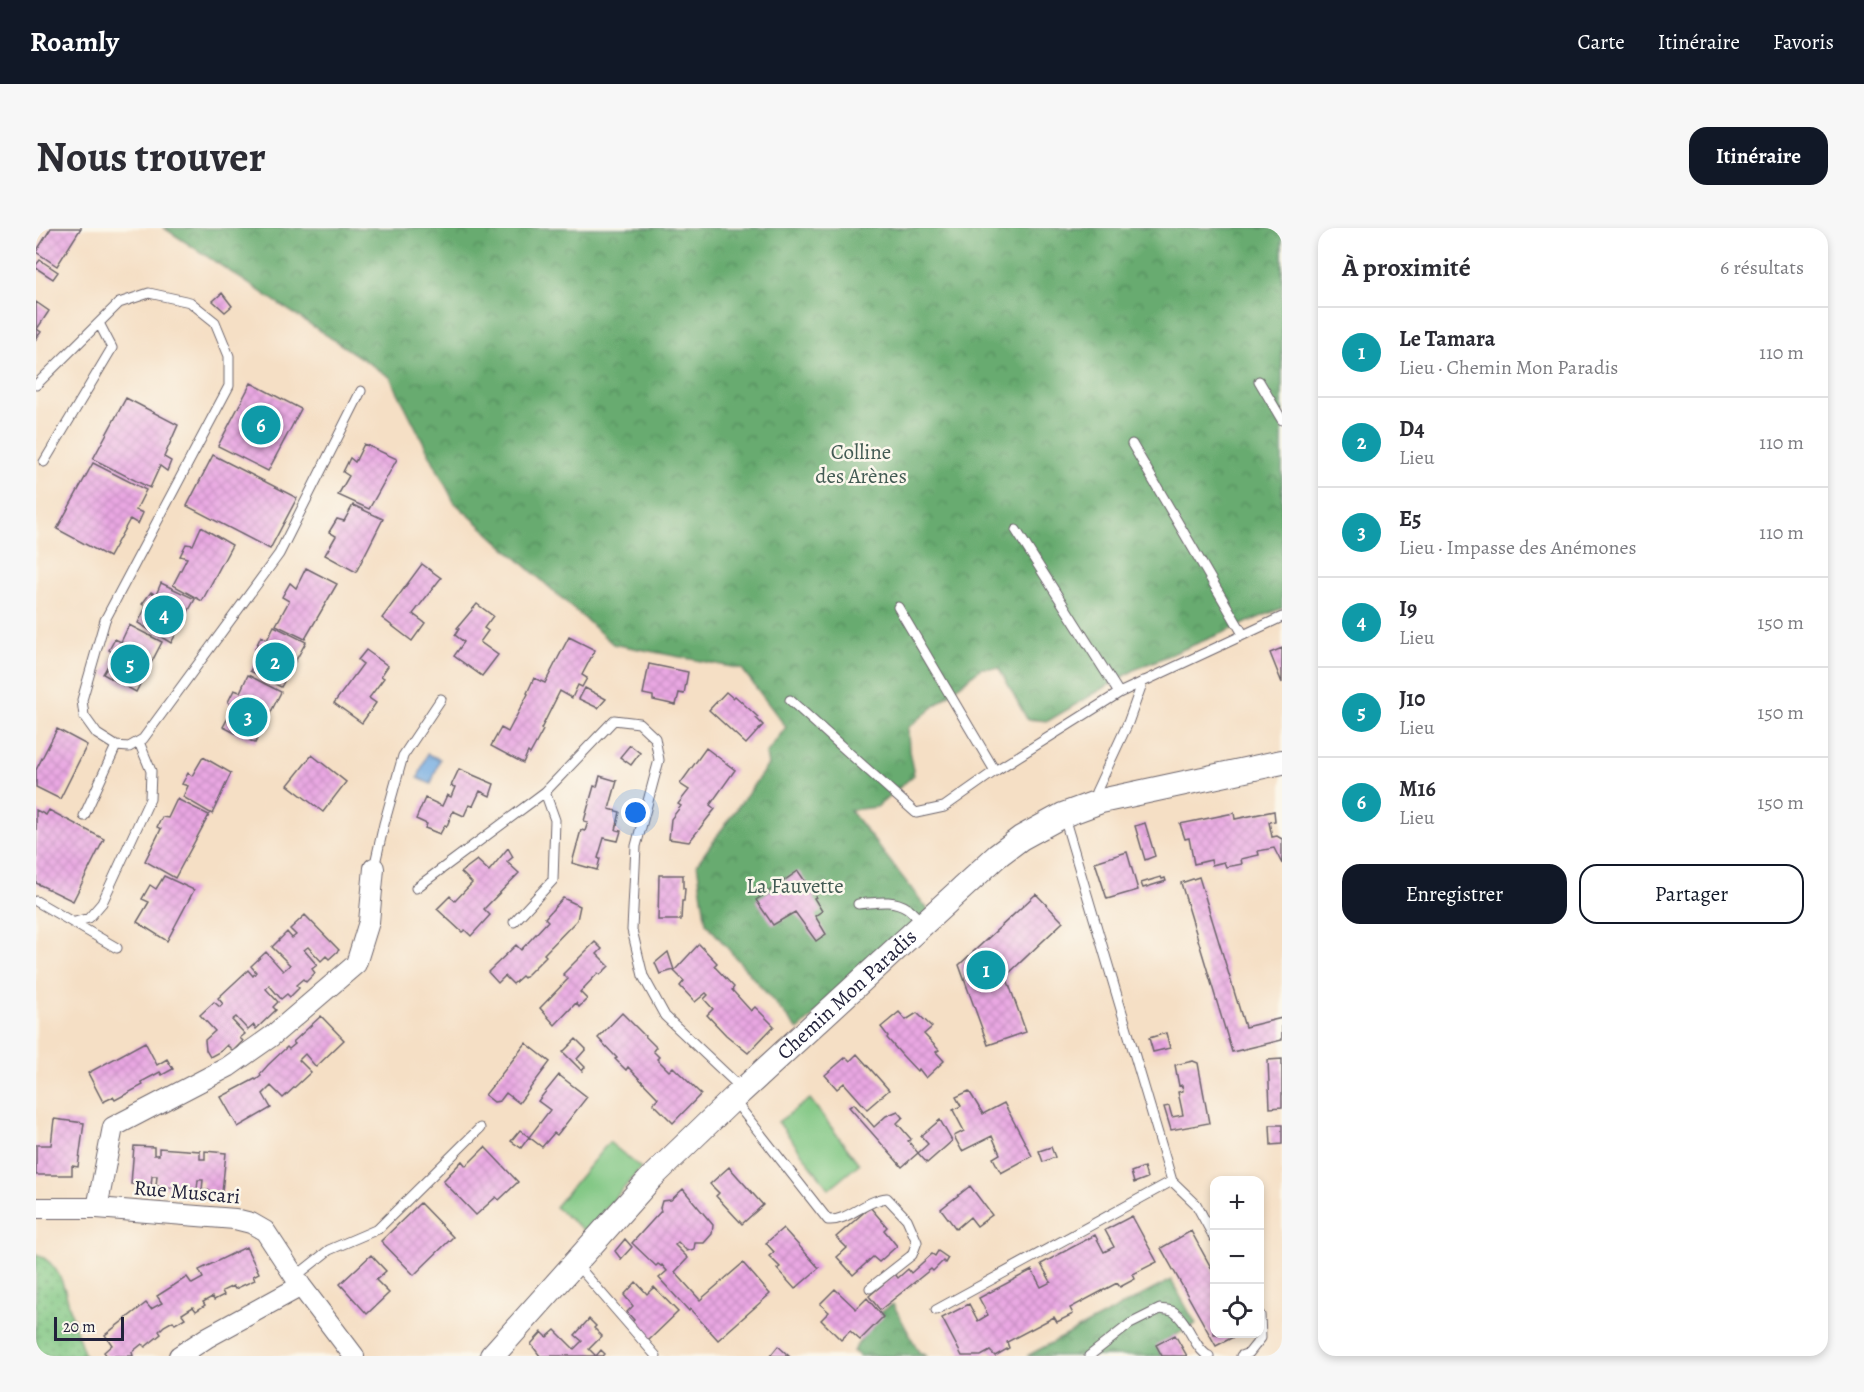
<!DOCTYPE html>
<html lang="fr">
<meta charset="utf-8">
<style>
:root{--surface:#fff;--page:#f7f7f7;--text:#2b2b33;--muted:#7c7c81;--line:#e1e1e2;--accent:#111827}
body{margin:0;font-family:Alegreya,serif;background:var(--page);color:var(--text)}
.controls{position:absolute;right:18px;bottom:18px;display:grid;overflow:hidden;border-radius:12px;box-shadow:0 3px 9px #0003}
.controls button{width:54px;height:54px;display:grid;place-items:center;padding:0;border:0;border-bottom:2px solid var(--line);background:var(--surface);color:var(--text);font:30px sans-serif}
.scale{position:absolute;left:18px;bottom:15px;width:70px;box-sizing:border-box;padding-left:6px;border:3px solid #22223b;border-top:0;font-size:16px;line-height:21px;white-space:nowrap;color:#22223b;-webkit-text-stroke:4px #fbf7ec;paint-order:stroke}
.you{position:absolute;left:600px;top:585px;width:21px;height:21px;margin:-15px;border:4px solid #fff;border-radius:50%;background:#1a73e8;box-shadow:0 0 0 9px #1a73e833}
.badge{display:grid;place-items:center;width:39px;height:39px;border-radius:50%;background:var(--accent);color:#fff;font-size:20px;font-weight:700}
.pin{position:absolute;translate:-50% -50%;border:3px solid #fff;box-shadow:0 2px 6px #0006}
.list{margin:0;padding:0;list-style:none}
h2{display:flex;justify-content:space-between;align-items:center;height:78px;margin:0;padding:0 24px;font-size:26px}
h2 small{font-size:20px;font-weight:400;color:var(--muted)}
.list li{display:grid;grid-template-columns:39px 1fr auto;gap:18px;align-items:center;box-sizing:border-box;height:90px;padding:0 24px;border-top:2px solid var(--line)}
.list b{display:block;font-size:22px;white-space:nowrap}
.list p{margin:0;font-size:20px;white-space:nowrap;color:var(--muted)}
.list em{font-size:20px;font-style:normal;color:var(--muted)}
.actions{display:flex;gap:12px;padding:18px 24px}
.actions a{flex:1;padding:14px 0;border:2px solid var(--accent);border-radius:18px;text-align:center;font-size:21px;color:var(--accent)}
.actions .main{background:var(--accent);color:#fff}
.icon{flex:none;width:33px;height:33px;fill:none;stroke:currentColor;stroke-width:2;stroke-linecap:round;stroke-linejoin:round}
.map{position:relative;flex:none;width:1246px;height:1128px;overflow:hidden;border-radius:18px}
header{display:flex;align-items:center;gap:36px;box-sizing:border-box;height:84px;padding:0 30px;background:var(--accent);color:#fff}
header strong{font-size:28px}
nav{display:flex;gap:33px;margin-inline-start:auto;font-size:21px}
.intro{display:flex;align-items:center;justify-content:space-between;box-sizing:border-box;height:144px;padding:0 36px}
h1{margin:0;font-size:42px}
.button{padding:15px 27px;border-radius:18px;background:var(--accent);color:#fff;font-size:21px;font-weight:700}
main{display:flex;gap:36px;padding:0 36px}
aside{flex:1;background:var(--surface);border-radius:18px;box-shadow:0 3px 9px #0003}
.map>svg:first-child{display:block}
</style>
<header>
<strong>Roamly</strong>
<nav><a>Carte</a><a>Itinéraire</a><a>Favoris</a></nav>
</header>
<div class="intro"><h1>Nous trouver</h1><a class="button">Itinéraire</a></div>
<main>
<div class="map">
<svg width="1246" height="1128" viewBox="0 0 1246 1128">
<defs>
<pattern id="forest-crowns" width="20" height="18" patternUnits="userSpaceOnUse" patternTransform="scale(1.5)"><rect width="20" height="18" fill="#67ab70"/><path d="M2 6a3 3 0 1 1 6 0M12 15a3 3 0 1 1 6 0" fill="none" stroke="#548b5d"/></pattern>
<pattern id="park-dots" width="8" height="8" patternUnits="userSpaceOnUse" patternTransform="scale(1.5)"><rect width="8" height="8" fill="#7fc682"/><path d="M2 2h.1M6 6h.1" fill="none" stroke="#68a06c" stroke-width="1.8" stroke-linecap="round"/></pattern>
<pattern id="water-ripples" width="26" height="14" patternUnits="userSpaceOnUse" patternTransform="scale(1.5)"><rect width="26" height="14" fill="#72aae1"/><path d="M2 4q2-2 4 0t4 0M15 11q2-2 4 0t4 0" fill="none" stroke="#5d8ab8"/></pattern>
<pattern id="building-cross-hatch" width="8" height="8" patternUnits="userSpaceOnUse" patternTransform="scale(1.5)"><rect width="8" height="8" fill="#e9a7e2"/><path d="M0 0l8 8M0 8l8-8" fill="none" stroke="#c88fc3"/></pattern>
</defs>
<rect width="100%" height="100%" fill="#fbf7ec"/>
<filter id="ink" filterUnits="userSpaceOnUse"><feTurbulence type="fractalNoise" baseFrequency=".0167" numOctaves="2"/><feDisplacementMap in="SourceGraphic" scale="12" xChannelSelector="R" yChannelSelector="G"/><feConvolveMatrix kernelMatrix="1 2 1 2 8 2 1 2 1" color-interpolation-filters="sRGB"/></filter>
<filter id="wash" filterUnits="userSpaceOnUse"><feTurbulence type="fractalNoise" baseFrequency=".008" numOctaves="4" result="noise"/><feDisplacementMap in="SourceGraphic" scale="24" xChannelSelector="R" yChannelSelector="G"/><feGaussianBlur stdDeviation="1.35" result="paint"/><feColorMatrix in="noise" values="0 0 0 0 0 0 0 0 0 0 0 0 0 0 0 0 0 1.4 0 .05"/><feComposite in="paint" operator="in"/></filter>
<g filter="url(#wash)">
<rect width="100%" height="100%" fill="#f5dfc5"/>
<path fill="url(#forest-crowns)" stroke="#446656" stroke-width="1.5" d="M128,0h1118v380l-146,61 -88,52 -21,-2 -28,-51h-18l-73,60 1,23 5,24 -37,32 -27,3 79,101 -131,119 -92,-107 -9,-59 71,-99 -2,-11 20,-27 -44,-58 -129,-25 -159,-142 -64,-125z
M1135,1052l25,44 -39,21 5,11h-135z
M857,1076l26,48 7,4h-66l-7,-5 26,-38z"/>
<path fill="url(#park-dots)" stroke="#50745e" stroke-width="1.5" d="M0,1026c27,10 30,42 37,66 3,12 8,24 12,36h-49z"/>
<path fill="#7fc682" stroke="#50745e" stroke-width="1.5" d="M774,871l49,65 -30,25 -51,-67z
M573,914l32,26 -55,64 -31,-25z"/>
<path fill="url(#water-ripples)" stroke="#4a668e" stroke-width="1.5" d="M391,526l13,5 -9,25 -13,-6z"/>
<g id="blocks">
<path fill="url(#building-cross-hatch)" d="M15,0h30l-24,38 -21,-14z
M4,32l18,12 -5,7 -17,-11v-3z
M186,65l10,13 -7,6 -12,-11z
M0,74l13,9 -12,18 4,3 -5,7z
M215,155l50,26 -33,62 -50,-25z
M90,170l52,27 -14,32 7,4 -4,10 -7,-5 -10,22 -57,-29z
M328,216l33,15 -28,50 -31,-14 11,-19 -6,-4 7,-14 5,4z
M177,227l84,43 -27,51 -83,-43z
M57,235l53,27 -10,20 7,3 -5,11 -8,-5 -21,38 -52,-28z
M317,277l30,14 -27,53 -31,-17 11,-19 -7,-4 8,-13 7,2z
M165,299l31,18 -30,56 -29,-16 14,-27 -7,-2 6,-12 7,1z
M386,336l19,14 -28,36 12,9 -13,18 -30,-23z
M270,340l31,16 -32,55 -29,-14 13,-24 -7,-4 8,-14 6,5z
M125,355l34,16 -24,44 -33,-20 8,-16 -4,-3 9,-12 5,3z
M441,376l16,12 -9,12 4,3 -8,11 18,13 -16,21 -28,-20 10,-14 -9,-7 4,-6 -2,-1z
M93,397l33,17 -26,50 -33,-18 12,-20 -6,-4 6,-11 6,3z
M238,398l32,16 -25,45 -31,-16 11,-18 -6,-4 6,-13 6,4z
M533,409l26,13 -13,25 5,3 -5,9 -4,-2 -6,13 -12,-7 -19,38 2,1 -13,24 -2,-2 -5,11 -32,-17 10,-18 7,4 20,-38 -1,-1 7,-15 11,5z
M1246,420v35l-12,-30z
M330,422l22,16 -7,10 3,2 -15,20 7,5 -14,20 -28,-20 29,-39 -5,-4z
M613,436l39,8 -4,22 -5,-1 -3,12 -23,-5v-4l-10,-2z
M212,447l33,17 -26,51 -32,-16 11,-20 -6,-5 6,-12 6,2z
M549,460l21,11 -8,9 -19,-9z
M690,464l7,6 2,-2 23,21 -2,1 7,7 -17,19 -37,-34z
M21,501l30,16 -27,54 -24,-12v-17z
M594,517l10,8 -9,12 -11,-8z
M670,520l29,22 -25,35 5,4 -26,33 -20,-3 2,-20 10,-13 -3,-2 11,-14 -9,-6z
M276,527l34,27 -23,30 -35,-27z
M167,529l28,16 -19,41 -29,-17 5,-11 -6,-2 6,-11 4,3z
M423,541l35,15 -4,12 -10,-5 -7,15 -4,-1 -5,11 -11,-5 -6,15 -2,-1 -5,9 -15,-6 2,-4 -11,-5 9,-21 17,8 5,-11 4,2 4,-10 -4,-1z
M564,548l17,5 -8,28 11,3 -4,18 5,1 -3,10 -14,-3 -6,20 2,1 -3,11 -25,-7 9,-33 4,1 3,-9 -4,-1 10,-35 3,1z
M141,571l32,16 -34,63 -30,-17 16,-32 -4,-2 5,-10 6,1z
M0,582l10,5 3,-5 55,29 -31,62 -37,-18z
M1238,583l1,10 -6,1 3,15 5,-1 5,3v25l-8,-16 -16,3 1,4 -18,4 1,5 -5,1 -11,2 -2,-5 -12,3 -1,-5 -17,4 -5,-26 -4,1 -5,-15 54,-11 1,6z
M1109,595l10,33 -10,4 -10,-34z
M472,620l5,9 -6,5 12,11 -35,36 6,6 -19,21 -6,-6 -3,2 -25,-23 13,-13 5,5 17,-18 -11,-11 16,-12 12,11z
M1091,624l11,38 -31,9 -12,-37z
M762,643l18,26 -2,1 8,13 -7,5 11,18 -10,7 -21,-29 -22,13 -17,-25z
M623,647h24v13l2,1 -1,12h-2l-1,19h-23z
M128,648l30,14 -27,51 -30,-19 12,-20 -7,-3 8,-14 6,4z
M1125,649l1,2 3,-1 1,3 -23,7 -2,-5z
M1163,649l46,150 37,-9v22l-50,12 -51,-169z
M1000,666l27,28 -57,54 20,56 -38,13 -29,-80z
M527,670l17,8 -3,14 -33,34 2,2 -22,22 -2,-2 -9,8 -8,-8 -7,7 -10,-11 28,-27 5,5 27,-29 -3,-3z
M269,687l34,35 -10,9 -3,-3 -5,5 -13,-14 -4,3 13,15 -5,4 3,4 -9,9 -3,-3 -7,6 3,3 -9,9 -3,-3 -6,5 -12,-14 -3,4 12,13 -5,5 3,3 -20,19 -2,-4 -6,5 -12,-13 -4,3 13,14 -5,4 3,3 -10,10 -6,-6 -6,6 -11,6 -4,-7 -1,-10 10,-9 -15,-16 14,-13 6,5 3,-3 -5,-6 30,-28 5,6 3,-4 -5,-6 15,-14 17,19 7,-6 -18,-18 15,-15 5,6 4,-3 -6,-6z
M559,714l7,7 -5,5 12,12 -9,9 -2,-2 -18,19 7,7 -8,8 -3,-4 -21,22 -15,-17 28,-29 -5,-5z
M663,716l18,19 -3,3 20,21 -2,3 19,21 4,-4 19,19 -26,27 -22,-18 -19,-20 6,-6 -9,-10 4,-4 -2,-2 -11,9 -15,-16 4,-5 -10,-10z
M632,724l6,18 -14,4 -5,-11z
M863,784l7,8 11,-7 15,14 -8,7 15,16 -3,2 8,9 -18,17 -7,-9 -2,2 -16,-17 -14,-16 1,-2 -7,-9z
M586,785l34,34 -3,4 6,6 -2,2 12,12 4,-4 28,27 -28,29 -20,-20 5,-5 -30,-31 -2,3 -11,-11 2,-1 -19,-20z
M285,788l23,24 -28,27 -11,-13 -6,6 12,12 -28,26 -12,-12 -8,8 8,14 -33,19 -17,-30 34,-18 1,1 5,-4 -1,-2 8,-9 19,-18 2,2 6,-5 -2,-2z
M1130,805l4,15 -17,4 -4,-14z
M540,811l10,10 -9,10 8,8 -3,4 -19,-19z
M109,814l12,23 10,-6 6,10 -11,6 -2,-3 -19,10 2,3 -28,15 -2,-3 -10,5 -15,-29z
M490,815l24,19 -31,41 -13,-10 -6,8 -6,1 -9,-7z
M821,826l32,36 -22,19 -23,-26 -7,6 -12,-14 21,-18 4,4z
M1246,831v48l-12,1 -2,-48z
M1157,833l5,2 11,60 -38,7 -7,-23 5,-1 3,11 11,-2 -5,-23 5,-1 -1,-6 -3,1 -4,-21z
M523,847l28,22 -30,38 -3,-2 -12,14 -13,-10 21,-27 -12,-9z
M933,863l14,23 21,-11 28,53 -31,17 -8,-15 7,-4 -8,-18 -30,15 -8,-15 10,-5 -11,-21 8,-4 -5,-9z
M818,876l20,23 12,-11 12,-5 5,6 -6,6 14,16 -3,2 10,12 10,-9 -7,-8 19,-16 12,21 -25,22 -9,-10 -16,14 -53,-60z
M18,891l30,4 -6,44 -6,-1v9h-36v-30h15z
M1234,897h12v19l-11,1z
M484,902l9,7 -8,11 -10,-7z
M98,918l20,1v8h5v-7l41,3v8h5v-8l21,2 -4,39 -20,-2 1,-10h-5l-1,10 -41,-4 1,-10h-5l-1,10 -20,-2z
M449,919l33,35 -19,18 -3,-3 -20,18 -33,-34 19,-20 4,5z
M1015,919l4,10 -12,5 -4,-11z
M693,939l34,38 -21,19 -26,-28 3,-3 -9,-9z
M1108,939l3,11 -13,5 -3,-11z
M934,958l22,29 -15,11 -7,-9 -14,12 -15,-20z
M647,961l30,36 -1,9 -8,9h-9l-1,6 -7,2 -9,-9 -3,3 13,13 -13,14 25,28 43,-37 27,31 -52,46 -28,-31 -1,2 -30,-33 8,-7 -5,-6 -1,1 -3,-2 -2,2 -24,-23 29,-32 -1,-3 2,-7 9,-1z
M384,975l33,34 -39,38 -33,-34z
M834,979l17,20 -3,3 13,16 -18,16 -6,-5 -20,18 -16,-18 10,-9 -11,-11z
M1096,988l25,46 -24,12 2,5 -15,8 -3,-4 -47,25 3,6 -16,8 -3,-5 -47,25 2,6 -14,8 -5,-5 -9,5h-19l-20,-38 27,-14 9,17 10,-6 -9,-17 53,-28 9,17 10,-5 -10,-18 54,-29 9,17 10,-5 -9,-17z
M747,1000l36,40 -24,21 -18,-20 3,-2 -11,-11 5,-4 -8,-9z
M1155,1003l23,42v61h25l-23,12 -55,-98z
M589,1011l7,8 -11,12 -6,-8z
M210,1019l13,26 -6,3 2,4 -20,9 -2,-3 -11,5 2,4 -10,5 -2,-3 -9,5 2,3 -9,6 -3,-4 -11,7 3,4 -10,6 -2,-3 -9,5 -5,5 2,3 -16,13 -3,-3 -10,8 1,4h-26l-3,-4 8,-7 -7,-10 41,-32 5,6 11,-6 -5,-7 30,-19 5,7 11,-6 -4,-8z
M902,1023l10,7 -3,5 -2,-2 -10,10 -2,-2 -51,41 -11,-14 26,-22 3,4 10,-9 3,4 21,-19 3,2z
M335,1027l15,16 -10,9 13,13 -22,21 -27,-30z
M600,1054l11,12 7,-7 24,25 -30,29 -17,-18 3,-3 -7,-8 6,-6 -9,-11z
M799,1061l21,20 11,-11 16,19 -23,23 -10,-9 -9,9 -20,-20 8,-8 -9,-8z
M553,1091l7,7 -2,2 8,8 -13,13 7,7 5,-6 4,4 -2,2h-63l-9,-12 11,-12 5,5 8,-7 19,19 8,-8 -7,-6z
M1139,1107l12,21h-25l-6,-11z
M742,1118l11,10h-19z"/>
</g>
</g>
<g filter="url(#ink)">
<use href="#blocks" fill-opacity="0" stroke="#6c646b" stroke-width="1.5"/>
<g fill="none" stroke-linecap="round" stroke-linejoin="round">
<defs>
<path id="service" d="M1223,153l23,39
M0,157l83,-82 30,-10 41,9 25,20 14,34v30l-124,234 -23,80 2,16 13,18 19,12 13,1 14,-8 136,-185 82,-163
M1096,216l111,190
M8,234l68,-114 -13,-25
M980,302l103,163
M862,379l97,164
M754,472l126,113 28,-6 51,-36 124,-78 163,-76
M1064,571l-4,-7 32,-69 15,-42
M48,588l32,-70
M1028,589l108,364
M338,640l10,-44 19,-68 38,-57
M380,660l129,-96 69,-72 25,3 16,15 4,22 -23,86 -4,84 11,46 22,40 76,72
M0,673l81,47
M822,676c16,-1 34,-6 49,4 6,4 9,10 15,12
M39,694l14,-4 13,-15 48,-104 1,-28 -12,-29
M478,694l39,-42 2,-60 -10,-28
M697,871l95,121c19,2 37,-20 59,-22l20,21 10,23 -5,13 -42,33
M541,1037l79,91
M259,1049l34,-27 49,-21 102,-101
M900,1082l236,-129 24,23 18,33
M1053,1128l41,-32 30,-15c4,1 11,1 14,3 14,9 21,38 35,44
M1205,1128l8,-3 12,-15 -1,-23"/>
<path id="minor" d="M0,980h61l138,11 16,4 14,8 36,55 53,70
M61,980l16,-81 115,-60 44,-31 84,-72 13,-42 5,-54
M143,1128l29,-19 93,-51"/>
<g id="tertiary">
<path id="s1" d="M456,1128l160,-179 81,-78 264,-243 24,-18 42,-23 38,-14 181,-39"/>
</g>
</defs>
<use href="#service" stroke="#6c646b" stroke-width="11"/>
<use href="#minor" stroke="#6c646b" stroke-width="22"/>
<use href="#tertiary" stroke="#6c646b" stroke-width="26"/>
<use href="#service" stroke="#fff" stroke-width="9"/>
<use href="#minor" stroke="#fff" stroke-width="20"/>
<use href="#tertiary" stroke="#fff" stroke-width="24"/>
</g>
</g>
<g text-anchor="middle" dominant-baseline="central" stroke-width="5" stroke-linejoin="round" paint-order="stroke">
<g font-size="21" fill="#435b54" stroke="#fbf7ec">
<text x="825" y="224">Colline<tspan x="825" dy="24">des Arènes</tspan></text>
<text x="759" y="658">La Fauvette</text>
</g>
<g font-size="21" fill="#22223b" stroke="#fbf7ec">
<text stroke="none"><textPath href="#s1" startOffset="507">Chemin Mon Paradis</textPath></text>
<text transform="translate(151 964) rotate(5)">Rue Muscari</text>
</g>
</g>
</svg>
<div class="controls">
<button>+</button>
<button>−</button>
<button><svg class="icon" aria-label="locate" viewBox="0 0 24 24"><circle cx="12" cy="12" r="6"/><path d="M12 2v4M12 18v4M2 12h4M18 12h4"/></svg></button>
</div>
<div class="scale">20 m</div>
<div class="you"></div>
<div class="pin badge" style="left:950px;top:742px;background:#0f9aa8">1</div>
<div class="pin badge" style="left:239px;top:434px;background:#0f9aa8">2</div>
<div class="pin badge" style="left:212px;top:489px;background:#0f9aa8">3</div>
<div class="pin badge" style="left:128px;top:387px;background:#0f9aa8">4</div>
<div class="pin badge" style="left:94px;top:436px;background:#0f9aa8">5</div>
<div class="pin badge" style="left:225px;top:197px;background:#0f9aa8">6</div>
</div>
<aside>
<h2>À proximité<small>6 résultats</small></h2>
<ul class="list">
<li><span class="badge" style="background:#0f9aa8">1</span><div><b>Le Tamara</b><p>Lieu · Chemin Mon Paradis</p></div><em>110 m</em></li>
<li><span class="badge" style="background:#0f9aa8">2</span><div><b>D4</b><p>Lieu</p></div><em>110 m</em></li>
<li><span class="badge" style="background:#0f9aa8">3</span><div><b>E5</b><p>Lieu · Impasse des Anémones</p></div><em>110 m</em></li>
<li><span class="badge" style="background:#0f9aa8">4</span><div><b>I9</b><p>Lieu</p></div><em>150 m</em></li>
<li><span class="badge" style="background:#0f9aa8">5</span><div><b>J10</b><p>Lieu</p></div><em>150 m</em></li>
<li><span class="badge" style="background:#0f9aa8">6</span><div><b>M16</b><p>Lieu</p></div><em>150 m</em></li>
</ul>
<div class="actions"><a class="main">Enregistrer</a><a>Partager</a></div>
</aside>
</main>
